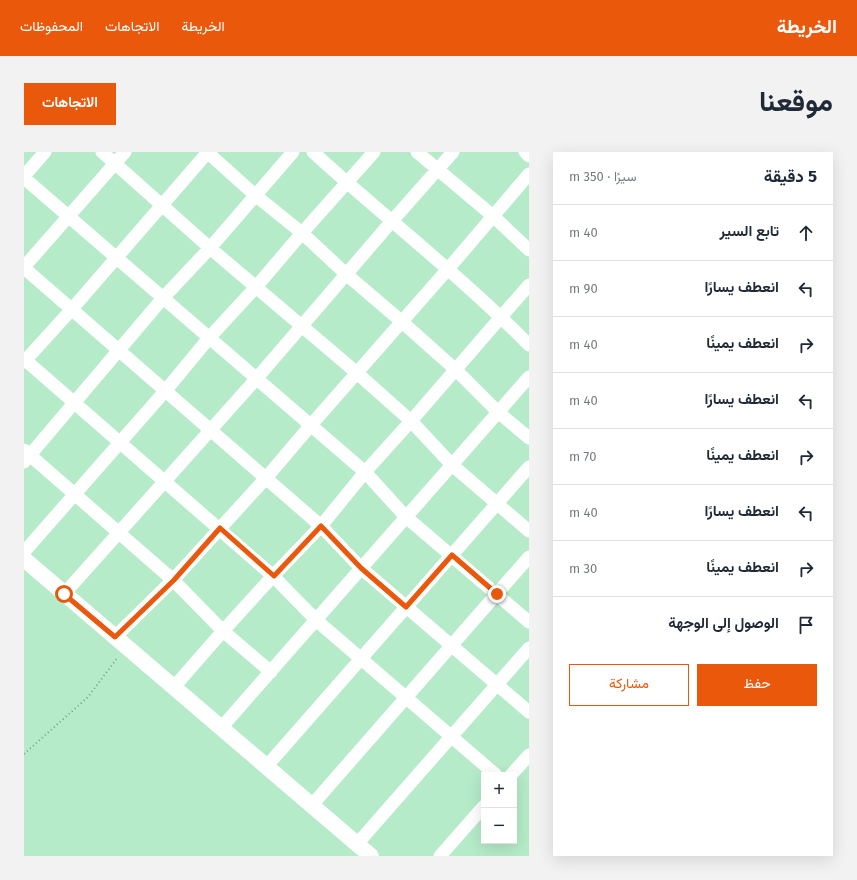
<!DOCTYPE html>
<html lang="ar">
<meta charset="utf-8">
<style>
:root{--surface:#fff;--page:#f2f2f3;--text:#1f2937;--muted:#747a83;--line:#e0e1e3;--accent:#ea580c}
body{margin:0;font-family:"Fira Sans",Vazirmatn,sans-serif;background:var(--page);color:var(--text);direction:rtl}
.controls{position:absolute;right:12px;bottom:12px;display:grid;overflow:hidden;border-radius:0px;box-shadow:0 4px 16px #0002}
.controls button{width:36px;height:36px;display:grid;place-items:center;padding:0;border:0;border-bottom:1px solid var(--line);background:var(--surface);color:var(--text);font:20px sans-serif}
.stop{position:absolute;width:12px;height:12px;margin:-9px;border:3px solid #ea580c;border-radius:50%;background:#fff}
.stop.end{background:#ea580c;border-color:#fff;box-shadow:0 1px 4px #0008}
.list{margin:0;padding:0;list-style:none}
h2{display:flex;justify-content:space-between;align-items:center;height:52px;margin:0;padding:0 16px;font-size:17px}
h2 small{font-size:13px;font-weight:400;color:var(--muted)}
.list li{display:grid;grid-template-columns:26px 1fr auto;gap:12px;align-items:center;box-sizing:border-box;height:56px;padding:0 16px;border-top:1px solid var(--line)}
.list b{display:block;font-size:15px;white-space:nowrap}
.list em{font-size:13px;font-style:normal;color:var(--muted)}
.actions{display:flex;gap:8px;padding:12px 16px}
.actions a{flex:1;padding:9px 0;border:1px solid var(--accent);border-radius:0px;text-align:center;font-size:14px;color:var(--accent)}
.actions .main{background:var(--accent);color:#fff}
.icon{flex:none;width:22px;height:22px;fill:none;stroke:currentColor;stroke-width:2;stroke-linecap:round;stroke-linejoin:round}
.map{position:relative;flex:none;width:505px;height:704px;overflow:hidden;direction:ltr;border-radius:0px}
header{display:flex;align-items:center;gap:24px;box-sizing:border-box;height:56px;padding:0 20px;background:var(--accent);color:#fff}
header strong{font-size:19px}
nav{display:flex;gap:22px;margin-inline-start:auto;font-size:14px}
.intro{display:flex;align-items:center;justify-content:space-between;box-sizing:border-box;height:96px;padding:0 24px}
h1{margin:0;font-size:28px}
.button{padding:10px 18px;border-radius:0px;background:var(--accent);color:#fff;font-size:14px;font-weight:700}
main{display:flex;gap:24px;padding:0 24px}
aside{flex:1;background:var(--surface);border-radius:0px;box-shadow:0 4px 16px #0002}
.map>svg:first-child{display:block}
</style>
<header>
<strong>الخريطة</strong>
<nav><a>الخريطة</a><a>الاتجاهات</a><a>المحفوظات</a></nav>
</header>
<div class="intro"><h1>موقعنا</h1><a class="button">الاتجاهات</a></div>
<main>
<aside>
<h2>5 دقيقة<small>سيرًا · 350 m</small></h2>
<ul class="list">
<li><svg class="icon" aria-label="ahead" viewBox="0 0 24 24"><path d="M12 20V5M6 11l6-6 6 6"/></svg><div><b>تابع السير</b></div><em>40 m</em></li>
<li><svg class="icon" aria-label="left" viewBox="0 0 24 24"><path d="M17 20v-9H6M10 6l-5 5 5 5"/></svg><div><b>انعطف يسارًا</b></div><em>90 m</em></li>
<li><svg class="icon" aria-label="right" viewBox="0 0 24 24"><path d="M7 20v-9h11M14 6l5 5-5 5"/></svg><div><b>انعطف يمينًا</b></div><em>40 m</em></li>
<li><svg class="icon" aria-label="left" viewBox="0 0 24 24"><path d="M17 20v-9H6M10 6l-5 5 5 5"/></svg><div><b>انعطف يسارًا</b></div><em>40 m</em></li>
<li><svg class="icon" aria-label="right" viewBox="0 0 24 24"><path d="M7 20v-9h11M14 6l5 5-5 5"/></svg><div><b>انعطف يمينًا</b></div><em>70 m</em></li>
<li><svg class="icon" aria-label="left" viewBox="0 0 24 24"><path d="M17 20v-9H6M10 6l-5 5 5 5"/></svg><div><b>انعطف يسارًا</b></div><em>40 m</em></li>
<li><svg class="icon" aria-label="right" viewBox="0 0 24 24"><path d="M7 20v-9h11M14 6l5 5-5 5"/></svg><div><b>انعطف يمينًا</b></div><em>30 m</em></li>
<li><svg class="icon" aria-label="arrive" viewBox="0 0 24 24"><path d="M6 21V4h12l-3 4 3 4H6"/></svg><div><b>الوصول إلى الوجهة</b></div></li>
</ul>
<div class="actions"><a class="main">حفظ</a><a>مشاركة</a></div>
</aside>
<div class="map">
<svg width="505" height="704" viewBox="0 0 505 704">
<rect width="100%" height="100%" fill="#b5ebc8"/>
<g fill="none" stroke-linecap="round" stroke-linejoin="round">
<path stroke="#77a187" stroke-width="2" stroke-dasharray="1 3" stroke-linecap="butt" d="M0,602l64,-57 30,-40"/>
<path stroke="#fff" stroke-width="13" d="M78,0l108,96 147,125 54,48 41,44 77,66
M183,0l48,43 47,38 44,41 55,47 55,49 42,42 31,26
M289,0c71,65 148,124 216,193
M393,0l76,64 36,34
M501,0l4,4
M0,24l21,-24
M0,26l341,294 41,45 123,105
M0,115l101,-115
M0,116l297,258 40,42 168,144
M0,207l249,217 43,44 180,155
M0,210l48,-53 136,-157
M0,298l149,130 50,51 48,41
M0,310l139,-164 47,-50 83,-96
M0,400l142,-162 43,-52 47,-51 46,-54 72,-81
M40,442l193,-216 135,-157 61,-69
M91,485l58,-57 93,-102 45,-53 137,-156 81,-95
M150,535l49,-56 50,-55 48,-50 44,-54 46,-51 90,-104 28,-32
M197,576l308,-351
M242,615l263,-300
M487,623l18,-20
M288,653l217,-248
M333,692l172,-196
M416,704l44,-50"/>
<path stroke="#fff" stroke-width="16" d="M0,407l347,297"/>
</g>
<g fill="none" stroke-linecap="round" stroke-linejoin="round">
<path stroke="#ea580c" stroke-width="5" d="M40,442l51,43 59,-57 46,-52 54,48 47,-50 40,42 45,39 46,-52 45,39"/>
</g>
</svg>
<div class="controls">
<button>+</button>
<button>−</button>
</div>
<div class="stop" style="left:40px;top:442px"></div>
<div class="stop end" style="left:473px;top:442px"></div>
</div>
</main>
